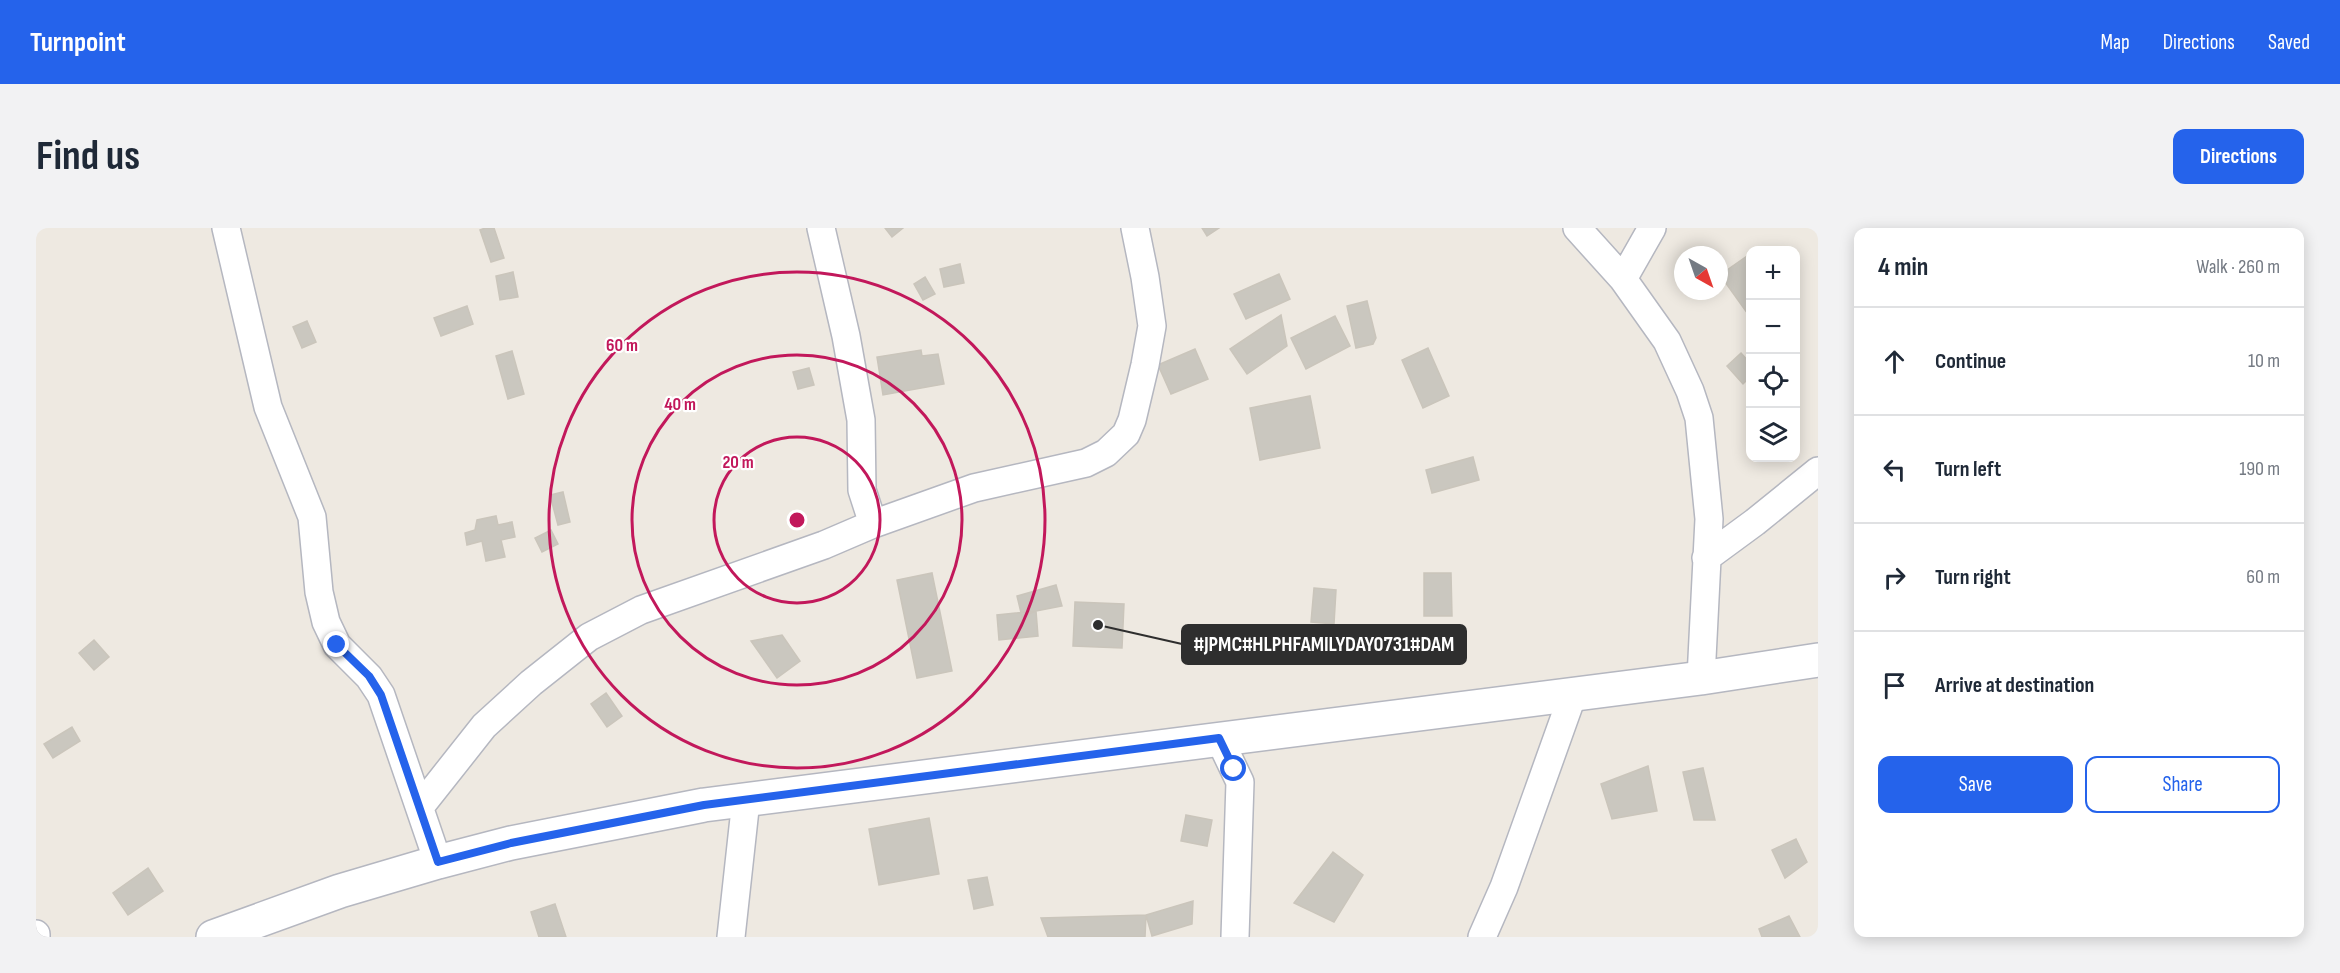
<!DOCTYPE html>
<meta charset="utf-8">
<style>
:root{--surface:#fff;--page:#f2f2f3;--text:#1f2937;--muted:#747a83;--line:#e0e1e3;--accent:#2563eb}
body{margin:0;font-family:"Sofia Sans Condensed",sans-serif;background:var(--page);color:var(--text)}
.controls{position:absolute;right:18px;top:18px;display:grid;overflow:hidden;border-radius:12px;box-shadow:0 3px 15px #0003}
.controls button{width:54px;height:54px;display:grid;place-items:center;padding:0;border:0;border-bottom:2px solid var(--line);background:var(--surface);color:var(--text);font:30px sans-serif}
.compass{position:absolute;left:1638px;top:18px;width:54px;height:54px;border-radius:50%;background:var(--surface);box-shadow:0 3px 15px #0003;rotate:140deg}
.stop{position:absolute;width:18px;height:18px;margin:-14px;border:4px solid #2563eb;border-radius:50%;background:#fff}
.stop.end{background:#2563eb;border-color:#fff;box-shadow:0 2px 6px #0008}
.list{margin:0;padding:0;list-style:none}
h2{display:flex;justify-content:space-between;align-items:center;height:78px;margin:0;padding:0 24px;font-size:26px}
h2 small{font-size:20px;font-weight:400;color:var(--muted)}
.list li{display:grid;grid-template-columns:39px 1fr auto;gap:18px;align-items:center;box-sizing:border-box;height:108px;padding:0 24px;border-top:2px solid var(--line)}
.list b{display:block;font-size:22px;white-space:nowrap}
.list em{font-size:20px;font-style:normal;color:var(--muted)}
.actions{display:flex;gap:12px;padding:18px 24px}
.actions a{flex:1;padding:14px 0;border:2px solid var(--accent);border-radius:12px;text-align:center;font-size:21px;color:var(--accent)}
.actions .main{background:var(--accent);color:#fff}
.icon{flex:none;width:33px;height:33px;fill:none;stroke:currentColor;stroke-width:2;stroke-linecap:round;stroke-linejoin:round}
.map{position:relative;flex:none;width:1782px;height:709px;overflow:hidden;border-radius:12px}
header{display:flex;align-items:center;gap:36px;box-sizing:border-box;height:84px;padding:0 30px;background:var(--accent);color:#fff}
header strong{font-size:28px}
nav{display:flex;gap:33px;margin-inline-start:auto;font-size:21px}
.intro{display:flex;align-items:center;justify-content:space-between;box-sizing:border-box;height:144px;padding:0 36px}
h1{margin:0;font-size:42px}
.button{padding:15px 27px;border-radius:12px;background:var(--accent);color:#fff;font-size:21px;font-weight:700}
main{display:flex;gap:36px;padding:0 36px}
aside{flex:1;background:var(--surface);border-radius:12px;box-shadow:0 3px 15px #0003}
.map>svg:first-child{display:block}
</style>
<header>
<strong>Turnpoint</strong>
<nav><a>Map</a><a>Directions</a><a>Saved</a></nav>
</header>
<div class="intro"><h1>Find us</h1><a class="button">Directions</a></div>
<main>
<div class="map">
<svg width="1782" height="709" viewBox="0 0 1782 709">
<rect width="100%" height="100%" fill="#eee9e1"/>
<path fill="#cac7bf" stroke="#cac5bb" stroke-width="1.5" d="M449,0h9l10,30 -13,4 -11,-32z
M849,0h18l-11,9z
M1166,0h17l-12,8z
M1714,26v63l-30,-42z
M924,36l4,19 -20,4 -4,-18z
M477,44l5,25 -18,3 -4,-24z
M1243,46l11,25 -44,20 -12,-25z
M889,49l10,17 -12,6 -9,-16z
M1331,73l9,37 -3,6 -17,4 -9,-42z
M431,78l6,18 -32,12 -7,-18z
M1245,87l6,31 -40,28 -17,-25z
M1299,88l15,30 -44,23 -15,-31z
M271,93l9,21 -14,6 -9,-21z
M1392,120l21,48 -26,12 -21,-48z
M1159,121l13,30 -37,15 -13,-29z
M885,122l1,6 16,-2 6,30 -61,11 -6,-38z
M476,123l12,43 -16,5 -12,-43z
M1705,125l9,10v14l-7,7 -16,-18z
M773,140l5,17 -16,4 -5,-17z
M1274,168l10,52 -60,12 -10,-52z
M1437,229l6,23 -47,13 -6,-23z
M527,264l7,30 -12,3 -8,-30z
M460,288l2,9 14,-3 3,15 -14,3 4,17 -19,4 -4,-20 -15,4 -2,-12 10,-3 2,-10z
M515,302l7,14 -16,8 -7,-14z
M896,345l20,98 -35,7 -20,-98z
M1388,345h27l1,43h-28z
M1020,357l6,21 -26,5 -14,6 -5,-21z
M1278,360l22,2 -2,34 -23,-2z
M1039,374l49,2 -2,44 -49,-2z
M1000,383l2,25 -39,4 -2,-25z
M746,407l18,26 -23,17 -26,-37z
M58,412l15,17 -15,13 -15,-17z
M570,465l16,23 -15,11 -16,-23z
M36,499l8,14 -27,17 -9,-14z
M1612,538l9,45 -45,8 -11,-35z
M1667,540l12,52h-21l-11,-48z
M1150,587l26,5 -5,26 -26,-5z
M893,590l10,56 -60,11 -10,-56z
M1760,611l11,23 -22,16 -13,-28z
M1297,624l30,23 -29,47 -40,-19z
M112,640l15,23 -35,24 -15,-22z
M951,649l6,28 -19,4 -6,-29z
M1157,673l-1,23 -40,12 -6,-21z
M519,676l11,33h-27l-8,-25z
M1110,687l-1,22h-97l-7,-19z
M1753,688l11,21h-38l-3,-8z"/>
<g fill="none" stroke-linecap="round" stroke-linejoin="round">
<defs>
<path id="street" d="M190,0l42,179 44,110 7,75 7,30 11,23 32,32 12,18 57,167
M785,0l25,108 15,84 1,70 11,34
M1541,0l46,51 44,62 23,50 9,27 10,101 -8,159
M1587,51l29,-51
M1670,330l49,-36 63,-51
M1183,510l21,44 -5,155
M384,579l64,-81 47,-43 58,-46 52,-27 183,-65 49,-21 101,-36 112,-25 20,-10 20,-19 6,-14 13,-55 7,-39 -7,-49 -10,-49
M0,706v3
M695,709l15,-137
M1446,709l22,-50 69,-193"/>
<path id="secondary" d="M177,709l127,-46 98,-29 73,-19 193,-38 997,-127 117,-18"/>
</defs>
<use href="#street" stroke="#b5b7c0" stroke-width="30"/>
<use href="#secondary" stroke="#b5b7c0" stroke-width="36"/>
<use href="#street" stroke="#fff" stroke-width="27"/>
<use href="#secondary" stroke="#fff" stroke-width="33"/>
</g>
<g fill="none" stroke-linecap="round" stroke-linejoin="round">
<path stroke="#2563eb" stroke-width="8" d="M301,417l32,31 12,19 57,167 73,-19 193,-38 515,-67 15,31"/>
</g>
<g fill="none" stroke="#c2185b" stroke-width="3">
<circle cx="761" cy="292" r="83"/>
<circle cx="761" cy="292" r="165"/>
<circle cx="761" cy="292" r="248"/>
</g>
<circle cx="761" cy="292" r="9" fill="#c2185b" stroke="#fff" stroke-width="3"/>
<g font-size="18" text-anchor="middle" font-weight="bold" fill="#c2185b" stroke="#fff" stroke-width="4.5" stroke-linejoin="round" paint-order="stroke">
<text x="586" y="123">60 m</text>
<text x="644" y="182">40 m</text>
<text x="702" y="240">20 m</text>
</g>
<path fill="none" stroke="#2e2e2e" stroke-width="2" d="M1062 397L1146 416"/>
<circle fill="#2e2e2e" stroke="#fff" stroke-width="2" cx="1062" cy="397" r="6"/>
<rect fill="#2e2e2e" stroke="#2e2e2e" stroke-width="2" x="1146" y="397" width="284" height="39" rx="6"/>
<g font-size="21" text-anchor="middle" font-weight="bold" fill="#fff">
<text x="1288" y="423">#JPMC#HLPHFAMILYDAY0731#DAM</text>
</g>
</svg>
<div class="controls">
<button>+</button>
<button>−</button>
<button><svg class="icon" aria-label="locate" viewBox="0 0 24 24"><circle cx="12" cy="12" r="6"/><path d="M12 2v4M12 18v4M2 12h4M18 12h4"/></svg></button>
<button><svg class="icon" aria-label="layers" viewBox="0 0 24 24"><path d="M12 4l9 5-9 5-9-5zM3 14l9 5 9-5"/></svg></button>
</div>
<svg class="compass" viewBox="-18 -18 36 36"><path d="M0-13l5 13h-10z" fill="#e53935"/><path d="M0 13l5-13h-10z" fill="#747a83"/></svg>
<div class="stop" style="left:1198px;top:541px"></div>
<div class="stop end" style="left:301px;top:417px"></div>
</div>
<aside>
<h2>4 min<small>Walk · 260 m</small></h2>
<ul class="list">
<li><svg class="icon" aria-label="ahead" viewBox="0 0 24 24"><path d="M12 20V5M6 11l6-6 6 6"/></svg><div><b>Continue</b></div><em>10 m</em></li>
<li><svg class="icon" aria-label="left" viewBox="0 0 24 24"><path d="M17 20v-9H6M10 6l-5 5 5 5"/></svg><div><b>Turn left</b></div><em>190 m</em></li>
<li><svg class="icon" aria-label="right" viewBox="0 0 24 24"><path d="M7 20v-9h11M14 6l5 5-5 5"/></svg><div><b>Turn right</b></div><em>60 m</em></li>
<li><svg class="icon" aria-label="arrive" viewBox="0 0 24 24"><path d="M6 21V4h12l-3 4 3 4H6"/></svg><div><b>Arrive at destination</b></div></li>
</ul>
<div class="actions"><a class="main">Save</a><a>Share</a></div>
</aside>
</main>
